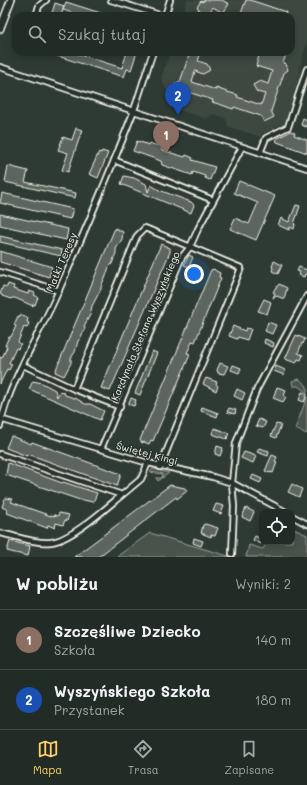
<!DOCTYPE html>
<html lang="pl">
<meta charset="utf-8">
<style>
:root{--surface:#222c27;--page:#2a342f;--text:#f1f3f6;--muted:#a2a7a7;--line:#3f4844;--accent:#ffd166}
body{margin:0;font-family:Mali,sans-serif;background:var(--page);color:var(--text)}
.controls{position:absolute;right:12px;bottom:12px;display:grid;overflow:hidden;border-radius:8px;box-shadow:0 2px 10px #0003}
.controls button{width:36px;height:36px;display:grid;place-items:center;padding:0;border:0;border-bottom:1px solid var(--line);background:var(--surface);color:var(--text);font:20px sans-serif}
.you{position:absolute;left:194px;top:274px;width:14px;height:14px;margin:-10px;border:3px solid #fff;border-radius:50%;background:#1a73e8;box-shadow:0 0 0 6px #1a73e833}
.badge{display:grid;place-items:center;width:26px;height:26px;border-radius:50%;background:var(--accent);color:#fff;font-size:13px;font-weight:700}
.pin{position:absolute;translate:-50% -33px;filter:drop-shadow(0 1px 2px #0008)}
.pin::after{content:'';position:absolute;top:21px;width:14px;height:12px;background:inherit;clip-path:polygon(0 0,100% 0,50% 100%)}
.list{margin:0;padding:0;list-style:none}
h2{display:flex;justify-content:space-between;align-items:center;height:52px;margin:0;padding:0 16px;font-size:17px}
h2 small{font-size:13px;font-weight:400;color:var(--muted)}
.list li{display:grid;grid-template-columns:26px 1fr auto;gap:12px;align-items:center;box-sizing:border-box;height:60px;padding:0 16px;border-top:1px solid var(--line)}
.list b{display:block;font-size:15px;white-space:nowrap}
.list p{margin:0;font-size:13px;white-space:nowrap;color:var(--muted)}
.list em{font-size:13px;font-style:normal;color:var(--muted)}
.icon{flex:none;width:22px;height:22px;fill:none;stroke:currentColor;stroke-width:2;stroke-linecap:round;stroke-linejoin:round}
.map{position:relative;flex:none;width:307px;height:557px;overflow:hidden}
.search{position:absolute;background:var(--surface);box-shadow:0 2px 10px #0003;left:12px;right:12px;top:12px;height:44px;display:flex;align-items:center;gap:10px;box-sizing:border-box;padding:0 14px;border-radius:12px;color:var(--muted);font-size:15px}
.sheet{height:172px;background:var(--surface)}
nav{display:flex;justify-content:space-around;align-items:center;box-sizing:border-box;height:56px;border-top:1px solid var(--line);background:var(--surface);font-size:11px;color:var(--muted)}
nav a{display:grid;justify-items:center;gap:2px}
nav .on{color:var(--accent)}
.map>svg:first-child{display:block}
</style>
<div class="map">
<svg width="307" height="557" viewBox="0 0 307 557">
<rect width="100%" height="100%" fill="#2e3b34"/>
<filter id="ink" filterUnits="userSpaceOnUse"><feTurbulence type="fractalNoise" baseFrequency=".025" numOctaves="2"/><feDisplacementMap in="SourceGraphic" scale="8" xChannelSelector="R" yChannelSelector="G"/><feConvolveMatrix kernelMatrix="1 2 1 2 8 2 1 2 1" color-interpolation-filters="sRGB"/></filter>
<g filter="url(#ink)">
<path fill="#3c4841" d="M187,0h120v43l-8,26 1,4 -15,50 -23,11 -1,3 -34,-11 1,-3 -3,-5 -11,-4 -6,3 -1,2 -34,-11 1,-3 -13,-27 9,-26h121v-36h-109z"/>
<path fill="#48524c" stroke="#9ea29a" d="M299,379l8,7v7l-9,-7h-5l-1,-5z
M307,397v37l-12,-5z
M153,469l16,4 -11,8 -2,-3h6l1,-4 -13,-2z
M292,528l15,7v22h-61l3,-12 14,4 4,-7h25z
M150,533l78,23v1h-112z"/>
<path fill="#5c655e" stroke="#f4f1e8" d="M204,0h18l7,4 -6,9 -10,-6 -6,9h-12l4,-7 -2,-2 4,-6 2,1z
M246,0h4l36,12 -1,4h-45z
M66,2l41,13v1h-25l-19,-6z
M55,3l9,3 -3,10h-10z
M48,52h24l50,16 5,-16h10l-6,18 -4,-1 -3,8 -76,-24z
M190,52h11l-3,9 9,3 3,6 -7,4 -8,-3 -3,11 24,8v-2l11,4 11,3 -1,2 24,8 4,-11 -8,-2 -4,-7 7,-4 8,3 4,-13 -16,-5 4,-14h27l-4,11 3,1 2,6 -4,3 -13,38 3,6 -10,5 -3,-6 -27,-9 -1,2 -11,-4 -10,-3 1,-2 -28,-9 -5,3 -5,-10 5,-2z
M303,118l4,2v7l-6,-2z
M76,128l6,2 -14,42 -6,-2 6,-17 -10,-3 5,-13 9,3z
M291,131l4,2 -1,2 13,5v13l-30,-11 -1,-3z
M137,141l12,4v-2l13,4 -1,3 24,7 1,-2 7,3 -1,2 23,7 -5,13 -5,-2v-2l-12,-4 -1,3 -30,-10 -1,-4 -28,-10z
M102,151l6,2 -10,25 -9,-4 10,-22 2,1z
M8,166l20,5 -3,11 51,11 -1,5 -70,-16z
M124,176l10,2 12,6 2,8 3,-7 8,5 32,12 3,3 -3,8 -70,-29z
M239,181l36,15 -19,44 -26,-11 5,-11 14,6 9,-21 -24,-10z
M2,193l71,16 -3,10 -70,-16z
M296,205l4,1 -6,18h1l-1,5 -4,-2 -1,3 -11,-5 3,-7 8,4z
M0,214l68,15 -2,11 -66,-15z
M115,228l8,4 -1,7 -6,10v4l-4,11 -3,3 -4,12h-1l-3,8v2l-9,17 -2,9 -6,11 1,2 -4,9 -3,4 -3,11 -4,6v5l-7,13 -9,-4z
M0,236l62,14 -1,6 -61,-14z
M161,244l9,4v4l-60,139 -9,-3z
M0,251l52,16 -3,10 -49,-15z
M189,255l4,2 -4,10 -5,-2z
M274,261l8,4 -4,9 -6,-3 1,-3 -1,-1z
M299,267l8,3v5l-2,-1 -1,3 -5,-2 1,-3 -3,-1z
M214,269l2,2 4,2 -1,4 2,1 -11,27 -15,37 -3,-1 -1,3 -4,9 3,1 -1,3 -36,84 -2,-1 -2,4 -5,-2 -2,1 -2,-3 71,-170z
M8,284l6,2 -1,3 15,5 1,-3 6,2 -1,2 4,2 -3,8 -2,-1v2l-18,-8h-3l-1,1 -9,-3v-1l-2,-1 3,-8 4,1z
M279,284l8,4 -3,11 -7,-3 -4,2 2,-5 -2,-1 3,-5h1z
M264,299l7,3 -4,12 -9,-3z
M20,315l8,3 -1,4 2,1 -2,5 -3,-1 -6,15 3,2 -2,2 -1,3 -2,-1 -7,15 3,1 -3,6 -2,-1 -7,15v-27l2,1 4,-9 1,-3h-2l2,-5 2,-4h2l5,-11 -2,-1 4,-9 1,1z
M268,322l8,3 -4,9 -7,-3z
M233,326l12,5 1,-3 5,1 -4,11 -9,-3 -1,2 -8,-3z
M296,335l9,4 -2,5 -1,-1 -4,10 5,2 -2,5 -3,-1 -2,4 -11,-4z
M265,339l9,4 -1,4 -9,-4z
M152,351l5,2 -17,42 -5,-2z
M220,363l8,3 -4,8 -6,-1 -1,-3z
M233,365l8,3 -2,5 -8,-3z
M276,366l9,4 -1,5 -10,-4z
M206,378l11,4 -1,2 2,2 -2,5 -13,-7z
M33,381l9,2 13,7 2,7 3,-6 4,2 1,2 12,4 8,5h5l14,7 -4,9 -71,-31z
M277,387l9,3 -2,6 2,1 -3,5 -10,-4z
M237,389l8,4 -3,7 -8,-4z
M302,392l5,2 -3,8 -5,-2z
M131,398l5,2 -2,6 -6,-2z
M202,407l16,6 -1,4 -16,-6z
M229,408l7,2 -1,4 -8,-2z
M259,419l7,3 -3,6 -7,-2z
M276,424l5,1 -5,13 -5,-2z
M214,428l15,5 -2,6 -15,-5z
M11,436l20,8 1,-2 89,32 -4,12 -89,-32 -1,2 -21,-8z
M217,446l6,2 -3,8 -5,-2z
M259,448l10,3 -1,5 -11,-4z
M244,452l12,4 -3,7 -12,-5z
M272,455l5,2 -2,4 2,1 -4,11 -3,-1v1l-5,-2z
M8,463l54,20 1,-1 34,11 -2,5 -2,4 -10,-2v1l-77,-26z
M253,475l9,4 -2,4 -9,-4z
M292,484l10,5 -3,8 -11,-5z
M170,485l15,3 2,3 -10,8 -1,-2 -78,60h-24z
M5,498l8,1 -2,3 40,14v-1l3,1v-1l4,1 1,-3 10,2 -2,6 -2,-1 -2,5 -7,-2 -1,5 -7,-3 -1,3 -40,-15 1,-3 -6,-3z
M216,504l8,2 -3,8 -8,-3z
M246,508l8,4 -4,9 -8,-4z
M205,524l13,4 -3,8 -4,-1v2l-10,-4 2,-8z
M255,536l7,3 -2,5 -7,-4z
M194,538l9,3 -2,5 -8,-3z
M10,541l20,5 -2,10 -21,-5z"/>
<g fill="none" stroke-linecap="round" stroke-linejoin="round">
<defs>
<path id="minor" d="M111,0l52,16
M36,16l3,-10 7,-6
M165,16l5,-16
M0,67l307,101
M260,153l6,-15 22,-11 19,-58
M114,160l99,40
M0,272l59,19
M23,365l51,24 46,18
M74,389l63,-153 8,-8 96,40 -81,199
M0,419l148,44 65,14 19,6 54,29
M0,426c10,-47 40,-92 59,-136 26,-59 51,-118 74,-177 7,-20 13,-41 20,-61
M101,449l81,-192 8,-10 8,-18 44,-82
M0,454l122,41 19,-16 7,-16
M292,516l15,8
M0,533c16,3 35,11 51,9 20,-2 55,-34 71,-47
M232,554l2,-48 -2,-23 4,-40 21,-54 50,-93"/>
<path id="tertiary" d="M0,29l11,-29"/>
</defs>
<use href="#minor" stroke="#f4f1e8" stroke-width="8"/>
<use href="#tertiary" stroke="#f4f1e8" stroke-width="9"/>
<use href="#minor" stroke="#26332d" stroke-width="4.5"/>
<use href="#tertiary" stroke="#26332d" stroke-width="6"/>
</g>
</g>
<g text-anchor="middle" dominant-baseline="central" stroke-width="3" stroke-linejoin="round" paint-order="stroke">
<g font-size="10" fill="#f4f1e8" stroke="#26332d">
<text transform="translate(61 262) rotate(-67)">Matki Teresy</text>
<text transform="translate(145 326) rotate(-67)">Kardynała Stefana Wyszyńskiego</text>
<text transform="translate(147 453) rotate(15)">Świętej Kingi</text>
</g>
</g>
</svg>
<div class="controls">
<button><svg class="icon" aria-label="locate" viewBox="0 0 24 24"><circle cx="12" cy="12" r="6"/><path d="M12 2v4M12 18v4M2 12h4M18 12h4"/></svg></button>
</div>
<div class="you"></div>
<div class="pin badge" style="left:166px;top:154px;background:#8d6e63">1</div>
<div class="pin badge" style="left:178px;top:115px;background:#1a4fb4">2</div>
<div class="search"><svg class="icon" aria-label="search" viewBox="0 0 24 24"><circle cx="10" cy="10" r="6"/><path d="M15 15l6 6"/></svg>Szukaj tutaj</div>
</div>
<section class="sheet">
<h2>W pobliżu<small>Wyniki: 2</small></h2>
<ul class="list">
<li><span class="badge" style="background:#8d6e63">1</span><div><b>Szczęśliwe Dziecko</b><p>Szkoła</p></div><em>140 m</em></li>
<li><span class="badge" style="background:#1a4fb4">2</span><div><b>Wyszyńskiego Szkoła</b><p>Przystanek</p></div><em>180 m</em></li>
</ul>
</section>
<nav>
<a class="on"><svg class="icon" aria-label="map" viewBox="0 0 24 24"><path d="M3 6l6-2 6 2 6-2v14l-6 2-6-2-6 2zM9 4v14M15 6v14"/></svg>Mapa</a>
<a><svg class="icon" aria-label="directions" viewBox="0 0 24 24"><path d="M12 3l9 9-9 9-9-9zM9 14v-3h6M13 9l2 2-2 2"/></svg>Trasa</a>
<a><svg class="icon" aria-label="saved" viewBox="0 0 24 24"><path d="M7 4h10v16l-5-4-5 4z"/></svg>Zapisane</a>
</nav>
